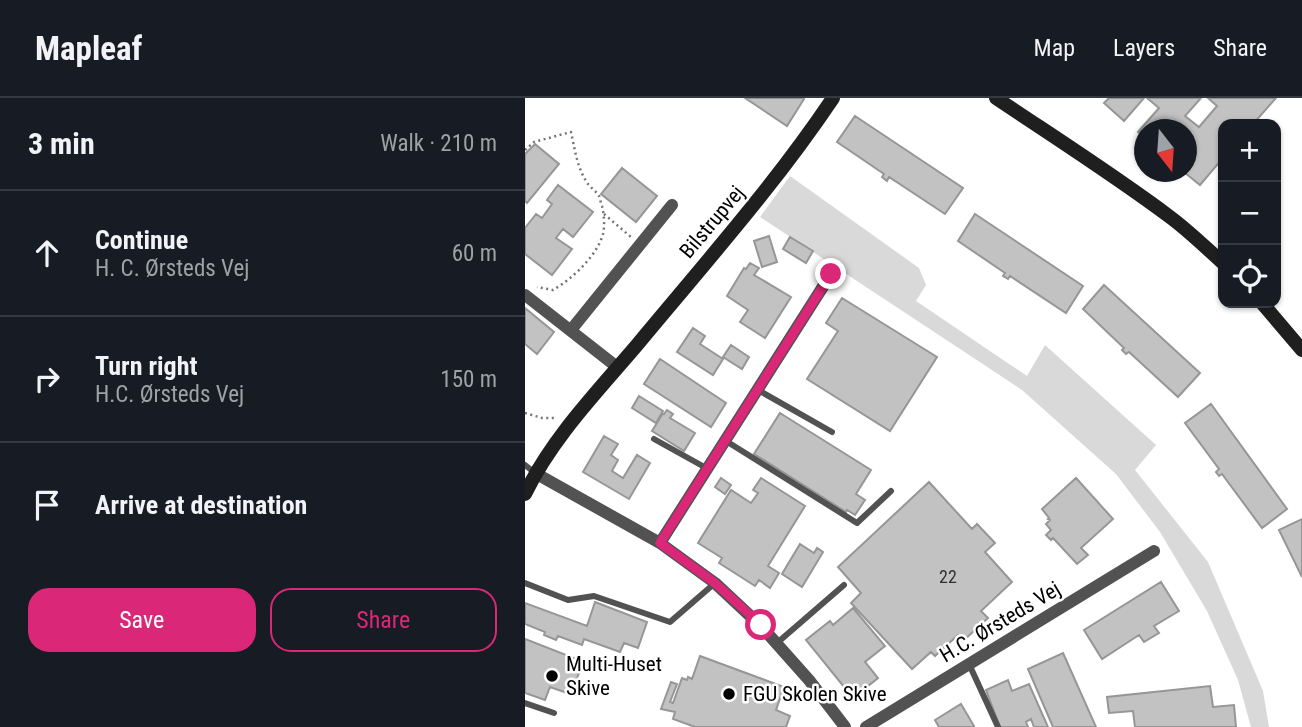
<!DOCTYPE html>
<meta charset="utf-8">
<style>
:root{--surface:#171b24;--page:#242831;--text:#f1f3f6;--muted:#9ea1a6;--line:#363941;--accent:#db2777}
body{margin:0;font-family:"Roboto Condensed",sans-serif;background:var(--page);color:var(--text)}
.controls{position:absolute;right:21px;top:21px;display:grid;overflow:hidden;border-radius:14px;box-shadow:0 2px 5px #0004}
.controls button{width:63px;height:63px;display:grid;place-items:center;padding:0;border:0;border-bottom:2px solid var(--line);background:var(--surface);color:var(--text);font:35px sans-serif}
.compass{position:absolute;left:609px;top:21px;width:63px;height:63px;border-radius:50%;background:var(--surface);box-shadow:0 2px 5px #0004;rotate:163deg}
.stop{position:absolute;width:21px;height:21px;margin:-16px;border:5px solid #db2777;border-radius:50%;background:#fff}
.stop.end{background:#db2777;border-color:#fff;box-shadow:0 2px 7px #0008}
.list{margin:0;padding:0;list-style:none}
h2{display:flex;justify-content:space-between;align-items:center;height:91px;margin:0;padding:0 28px;font-size:30px}
h2 small{font-size:23px;font-weight:400;color:var(--muted)}
.list li{display:grid;grid-template-columns:46px 1fr auto;gap:21px;align-items:center;box-sizing:border-box;height:126px;padding:0 28px;border-top:2px solid var(--line)}
.list b{display:block;font-size:26px;white-space:nowrap}
.list p{margin:0;font-size:23px;white-space:nowrap;color:var(--muted)}
.list em{font-size:23px;font-style:normal;color:var(--muted)}
.actions{display:flex;gap:14px;padding:21px 28px}
.actions a{flex:1;padding:16px 0;border:2px solid var(--accent);border-radius:21px;text-align:center;font-size:24px;color:var(--accent)}
.actions .main{background:var(--accent);color:#fff}
.icon{flex:none;width:38px;height:38px;fill:none;stroke:currentColor;stroke-width:2;stroke-linecap:round;stroke-linejoin:round}
.map{position:relative;flex:none;width:777px;height:629px;overflow:hidden}
header{display:flex;align-items:center;gap:42px;box-sizing:border-box;height:98px;padding:0 35px;background:var(--surface);border-bottom:2px solid var(--line)}
header strong{font-size:33px}
nav{display:flex;gap:38px;margin-inline-start:auto;font-size:24px}
main{display:flex}
aside{flex:1;background:var(--surface)}
.map>svg:first-child{display:block}
</style>
<header>
<strong>Mapleaf</strong>
<nav><a>Map</a><a>Layers</a><a>Share</a></nav>
</header>
<main>
<aside>
<h2>3 min<small>Walk · 210 m</small></h2>
<ul class="list">
<li><svg class="icon" aria-label="ahead" viewBox="0 0 24 24"><path d="M12 20V5M6 11l6-6 6 6"/></svg><div><b>Continue</b><p>H. C. Ørsteds Vej</p></div><em>60 m</em></li>
<li><svg class="icon" aria-label="right" viewBox="0 0 24 24"><path d="M7 20v-9h11M14 6l5 5-5 5"/></svg><div><b>Turn right</b><p>H.C. Ørsteds Vej</p></div><em>150 m</em></li>
<li><svg class="icon" aria-label="arrive" viewBox="0 0 24 24"><path d="M6 21V4h12l-3 4 3 4H6"/></svg><div><b>Arrive at destination</b></div></li>
</ul>
<div class="actions"><a class="main">Save</a><a>Share</a></div>
</aside>
<div class="map">
<svg width="777" height="629" viewBox="0 0 777 629">
<rect width="100%" height="100%" fill="#fff"/>
<path fill="#d9d9d9" d="M265,78l129,92 7,17 -10,16 111,75 18,-31 111,100 -21,25 73,92 55,129 6,36h-18l-13,-47 -31,-69 -47,-79 -44,-58 -94,-84 -262,-173z"/>
<path fill="#c2c2c2" stroke="#969696" stroke-width="2" d="M220,0h58l1,1 -17,27z
M584,0h35l-20,23 -20,-18z
M622,0h54l-16,18 14,11 18,-21 -9,-8h68l-23,26h-30v34l-23,27 -16,-13h3v-30l5,-6 -5,-6 -8,-5 -5,5h-29v8l-7,-6 21,-24z
M330,18l108,72 -18,26 -56,-37 -2,4 -5,-4 2,-3 -47,-32z
M10,46l24,20 -32,39 -2,-2v-47z
M97,70l35,28 -21,26 -35,-28z
M33,87l35,27 -20,25 -10,-8 -7,9 16,11 -20,26 -27,-21v-26l11,-14 6,4 10,-14 -5,-4z
M450,116l108,72 -17,27 -56,-37 -2,3 -5,-3 2,-3 -47,-32z
M244,138l8,26 -15,5 -8,-26z
M265,139l23,14 -7,12 -23,-14z
M225,165l9,5 -5,7 37,22 -26,41 -25,-16 8,-12 -21,-14 17,-28 2,1z
M579,187l96,88 -22,24 -49,-45 -3,2 -4,-4 2,-2 -41,-39z
M317,200l95,59 -47,74 -83,-52 31,-48 -12,-8z
M0,210l29,24 -17,22 -12,-10z
M168,230l12,8 -5,8 23,15 -10,16 -36,-23z
M206,247l18,12 -7,12 -19,-12z
M135,261l66,44 -15,24 -67,-43z
M114,298l24,15 -7,12 -24,-15z
M686,306l76,105 -25,19 -40,-54 -3,2 -3,-4 3,-3 -34,-46z
M142,312l6,4 -3,4 25,15 -11,18 -32,-20 11,-18 1,1z
M255,315l91,57 -15,24 9,6 -10,15 -8,-5 -1,2 -92,-58z
M79,338l14,8 -7,11 7,5 -6,11 11,7 14,-23 13,8 -21,36 -46,-27z
M196,380l10,7 -6,9 -10,-7z
M236,380l44,28 -37,60 11,7 -9,15 -11,-8 -4,6 -36,-23 3,-5 -24,-15 33,-53 20,13 7,-10 -5,-3z
M551,380l37,41 -32,29 7,7 -11,9 -24,-26 -2,2 -5,-5 5,-5 -5,-6 4,-4 -2,-1 1,-1 -7,-9z
M404,384l43,47 5,-5 18,19 -10,9 27,30 -31,29 7,7 -25,23 -5,-6 -23,21 -4,-4 -19,17 -61,-66 10,-10 -23,-26z
M777,421v58l-23,-47z
M275,446l14,9 3,-5 6,4 -21,35 -20,-13z
M636,484l18,29 -25,15 5,7 -15,9 -5,-7 -37,24 -18,-29z
M70,504l52,20 -9,26 -14,-5 -4,9 -36,-13 -2,6 -24,-9 -2,4 -12,-5 1,-3 -20,-8v-21l62,23z
M328,510l32,38 -20,16 13,16 -25,20 -47,-58 24,-19 3,4z
M0,541l54,21 -1,3 4,2 -9,24 -4,-2 -2,6 -17,-6 -5,13 -20,-7z
M538,555l33,74h-43l-25,-58z
M175,558l84,31 -8,23 14,6 -4,11h-91l-22,-8 2,-7 -14,-3 10,-27 6,2 -7,18 3,1 9,-25 5,2 1,-3 4,2z
M483,582l4,11 17,-7 19,43h-14l-3,-8 -5,3 2,5h-28l-14,-37z
M685,588l3,21 21,-2 2,22h-101l-2,-16 -24,2 -2,-16z
M436,606l13,22 -2,1h-33l-4,-7z"/>
<g fill="none" stroke-linecap="round" stroke-linejoin="round">
<path stroke="#747474" stroke-width="2.5" stroke-dasharray="2 3.5" stroke-linecap="butt" d="M0,52l9,-8 37,-10c4,18 6,36 17,52 3,4 8,7 11,12 1,1 2,9 3,10 2,8 3,19 1,28 -6,22 -31,45 -50,56l-16,-3
M79,116l27,23
M0,315l17,5h14"/>
<path stroke="#525252" stroke-width="6" d="M233,292l74,42
M129,341l54,30
M201,343l131,82 34,-32
M0,367l10,8
M0,485l43,17 26,-4 76,26 45,-39
M252,545l67,-58
M444,566l29,63
M0,605l29,10"/>
<path stroke="#525252" stroke-width="12" d="M0,197l92,72
M46,232l101,-125
M10,375l125,70 55,40 46,43 48,54 36,47
M135,445l171,-269
M341,629l288,-176"/>
<path stroke="#1f1f1f" stroke-width="14" d="M471,0c58,39 118,77 174,119 19,14 36,31 53,46
M737,205l40,47
M0,396c27,-56 72,-102 112,-149 67,-81 137,-159 196,-247"/>
</g>
<g fill="none" stroke-linecap="round" stroke-linejoin="round">
<path stroke="#db2777" stroke-width="9" d="M236,527l-46,-42 -55,-40 171,-269"/>
</g>
<g fill="#000" stroke="#fff" stroke-width="2.5">
<circle cx="27" cy="578" r="7"/>
<circle cx="204" cy="596" r="7"/>
</g>
<g text-anchor="middle" dominant-baseline="central" stroke-width="5" stroke-linejoin="round" paint-order="stroke">
<g font-size="18" fill="#303030">
<text x="423" y="478">22</text>
</g>
<g font-size="21" fill="#000" stroke="#fff">
<text transform="translate(187 124) rotate(-50)">Bilstrupvej</text>
<text transform="translate(475 524) rotate(-31)">H.C. Ørsteds Vej</text>
</g>
<g font-size="21" fill="#000" stroke="#fff" text-anchor="start">
<text x="41" y="566">Multi-Huset<tspan x="41" dy="24">Skive</tspan></text>
<text x="218" y="596">FGU Skolen Skive</text>
</g>
</g>
</svg>
<div class="controls">
<button>+</button>
<button>−</button>
<button><svg class="icon" aria-label="locate" viewBox="0 0 24 24"><circle cx="12" cy="12" r="6"/><path d="M12 2v4M12 18v4M2 12h4M18 12h4"/></svg></button>
</div>
<svg class="compass" viewBox="-18 -18 36 36"><path d="M0-13l5 13h-10z" fill="#e53935"/><path d="M0 13l5-13h-10z" fill="#9ea1a6"/></svg>
<div class="stop" style="left:236px;top:527px"></div>
<div class="stop end" style="left:306px;top:176px"></div>
</div>
</main>
